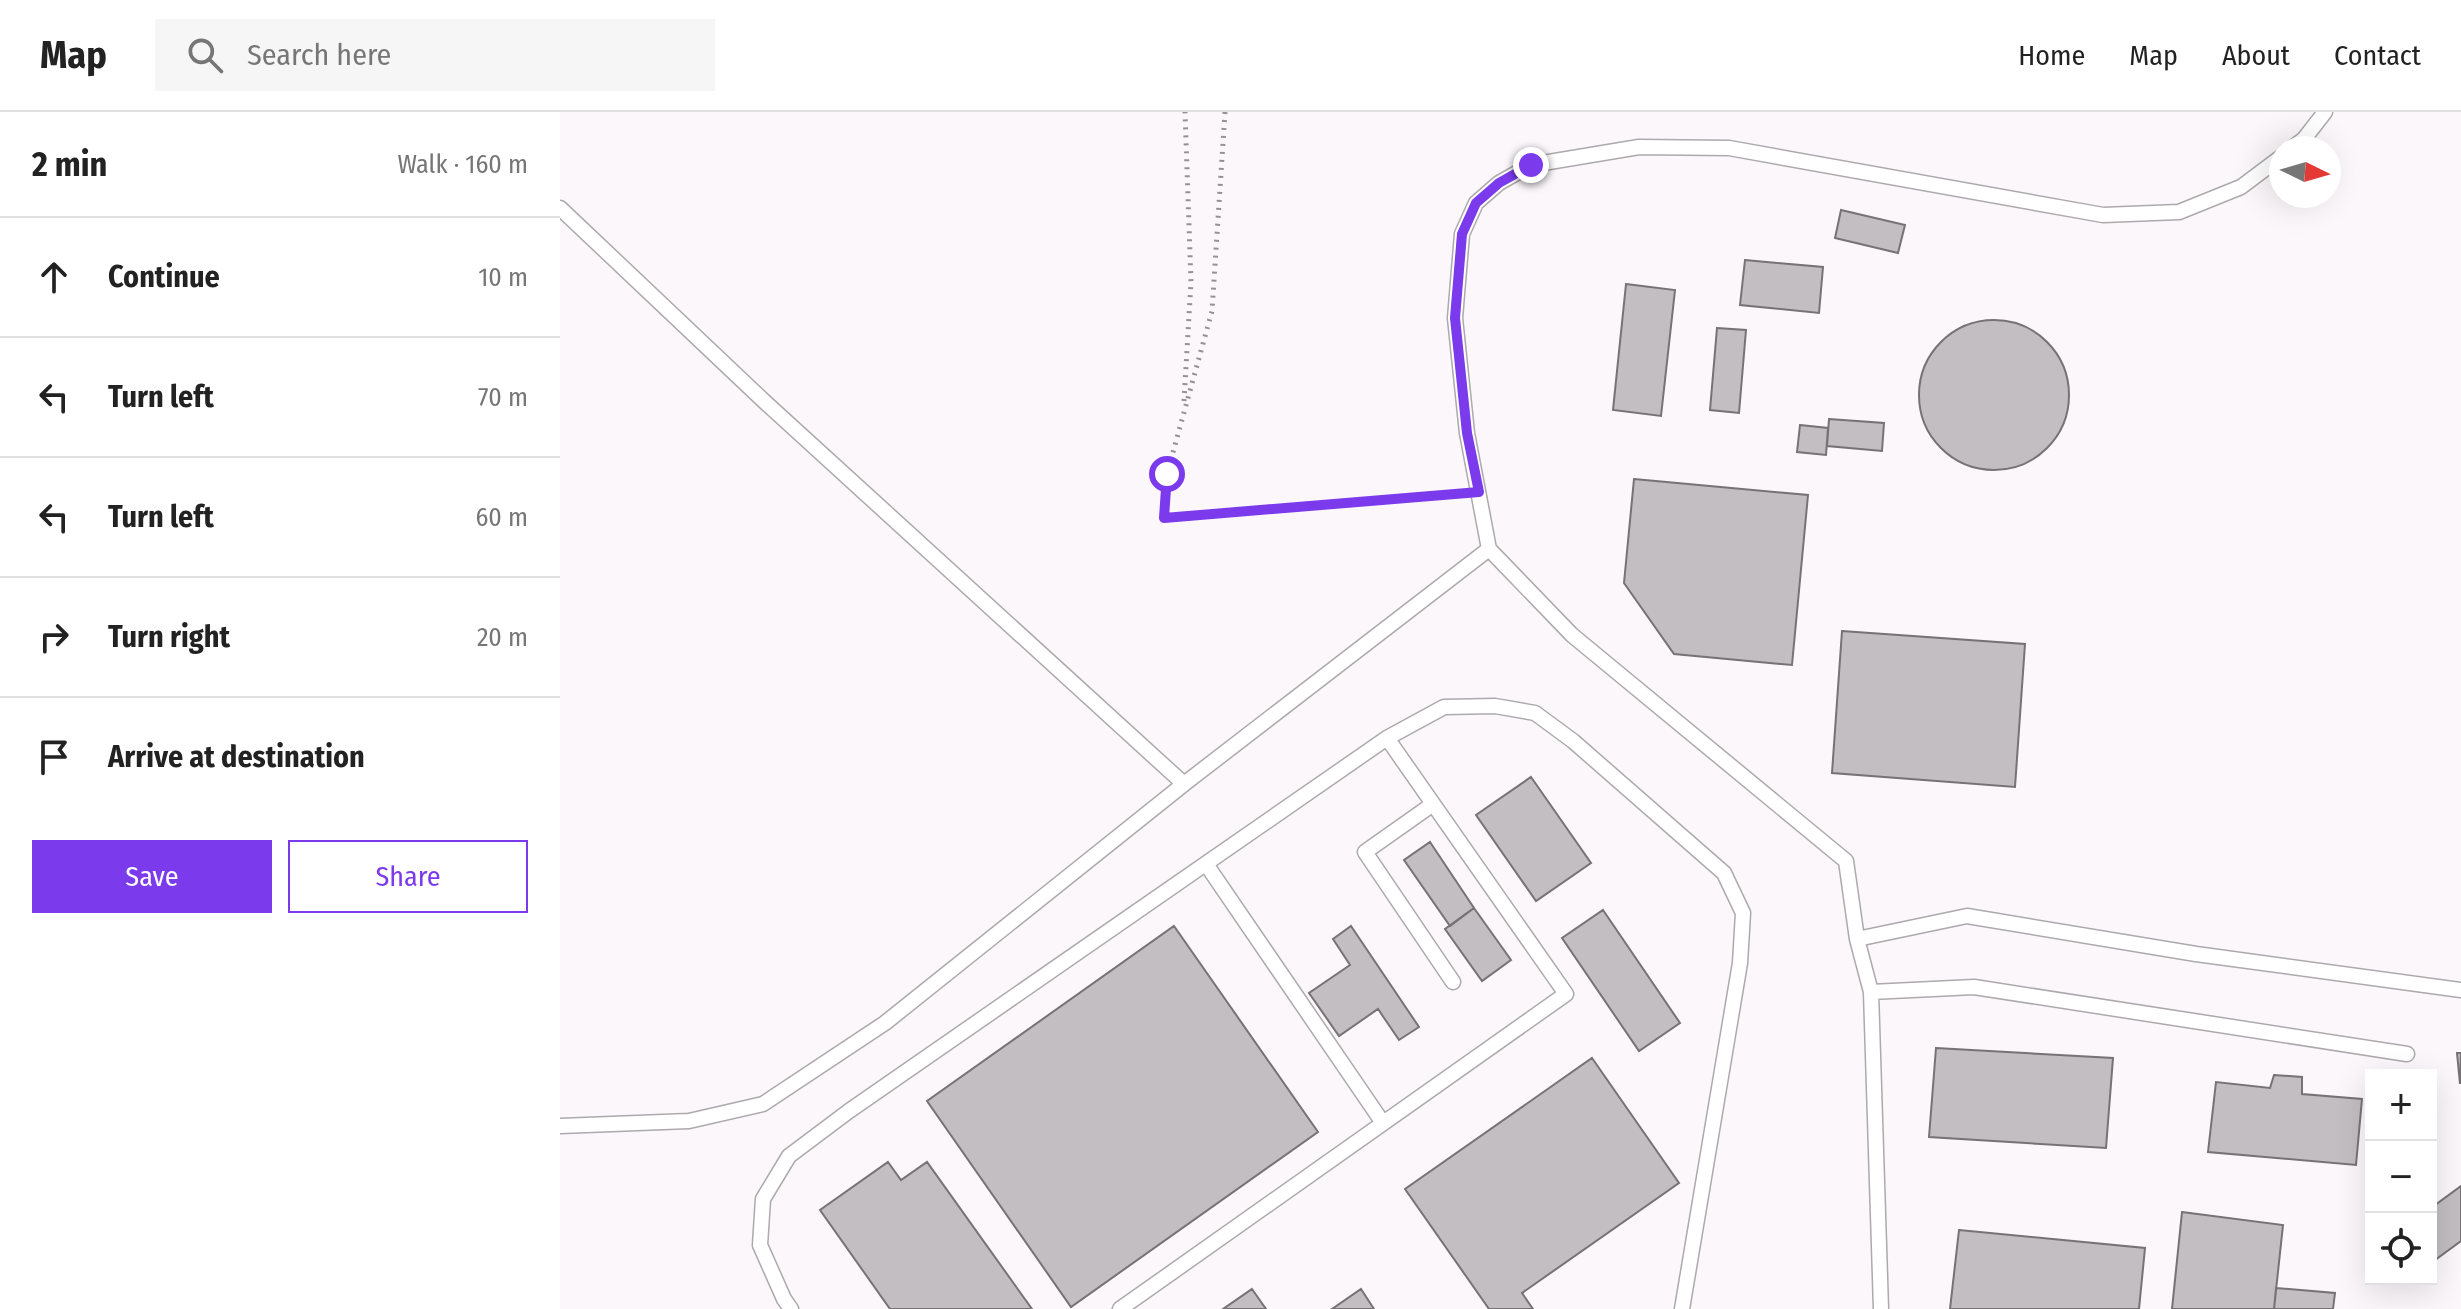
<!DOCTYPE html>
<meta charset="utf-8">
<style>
:root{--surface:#fff;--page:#f6f6f6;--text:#222;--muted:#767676;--line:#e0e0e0;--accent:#7c3aed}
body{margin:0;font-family:"Fira Sans Condensed",sans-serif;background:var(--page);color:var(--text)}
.controls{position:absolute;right:24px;bottom:24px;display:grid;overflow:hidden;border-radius:0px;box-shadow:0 8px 32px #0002}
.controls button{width:72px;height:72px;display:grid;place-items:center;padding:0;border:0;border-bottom:2px solid var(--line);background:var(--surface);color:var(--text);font:40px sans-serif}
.compass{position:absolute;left:1709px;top:24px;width:72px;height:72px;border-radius:50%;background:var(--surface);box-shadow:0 8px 32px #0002;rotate:95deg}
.stop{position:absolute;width:24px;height:24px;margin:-18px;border:6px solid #7c3aed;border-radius:50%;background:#fff}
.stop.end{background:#7c3aed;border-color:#fff;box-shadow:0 2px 8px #0008}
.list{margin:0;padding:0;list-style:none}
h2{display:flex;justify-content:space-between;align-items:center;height:104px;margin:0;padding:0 32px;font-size:34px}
h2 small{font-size:26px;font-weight:400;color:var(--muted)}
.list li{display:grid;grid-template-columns:52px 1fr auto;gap:24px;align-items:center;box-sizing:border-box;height:120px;padding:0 32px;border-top:2px solid var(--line)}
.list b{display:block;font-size:30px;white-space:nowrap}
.list em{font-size:26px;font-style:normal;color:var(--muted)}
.actions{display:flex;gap:16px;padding:24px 32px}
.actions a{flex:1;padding:18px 0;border:2px solid var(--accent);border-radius:0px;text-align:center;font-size:28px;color:var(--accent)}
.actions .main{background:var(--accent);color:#fff}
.icon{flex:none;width:44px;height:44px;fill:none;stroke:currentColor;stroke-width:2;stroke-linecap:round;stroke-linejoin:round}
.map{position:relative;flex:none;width:1901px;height:1197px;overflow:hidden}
header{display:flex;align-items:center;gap:48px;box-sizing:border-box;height:112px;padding:0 40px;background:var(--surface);border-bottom:2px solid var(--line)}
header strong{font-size:38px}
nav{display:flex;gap:44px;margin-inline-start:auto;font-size:28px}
.search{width:560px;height:72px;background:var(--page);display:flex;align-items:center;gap:20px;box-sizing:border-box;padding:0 28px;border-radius:0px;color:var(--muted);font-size:30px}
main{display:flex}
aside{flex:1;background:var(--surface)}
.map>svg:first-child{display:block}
</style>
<header>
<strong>Map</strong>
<div class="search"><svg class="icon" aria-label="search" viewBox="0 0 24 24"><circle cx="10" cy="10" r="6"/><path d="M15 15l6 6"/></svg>Search here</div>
<nav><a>Home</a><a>Map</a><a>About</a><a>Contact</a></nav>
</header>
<main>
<aside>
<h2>2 min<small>Walk · 160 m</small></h2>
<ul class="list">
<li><svg class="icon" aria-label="ahead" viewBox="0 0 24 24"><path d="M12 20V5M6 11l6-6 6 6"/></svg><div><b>Continue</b></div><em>10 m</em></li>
<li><svg class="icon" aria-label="left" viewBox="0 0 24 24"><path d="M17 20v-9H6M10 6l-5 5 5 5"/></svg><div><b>Turn left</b></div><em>70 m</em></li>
<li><svg class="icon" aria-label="left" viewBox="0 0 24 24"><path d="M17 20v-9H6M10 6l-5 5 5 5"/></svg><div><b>Turn left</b></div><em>60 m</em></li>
<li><svg class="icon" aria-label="right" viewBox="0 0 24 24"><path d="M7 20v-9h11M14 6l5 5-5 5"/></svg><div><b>Turn right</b></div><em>20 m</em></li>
<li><svg class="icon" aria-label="arrive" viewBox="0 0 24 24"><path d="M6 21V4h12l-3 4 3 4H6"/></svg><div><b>Arrive at destination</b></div></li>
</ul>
<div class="actions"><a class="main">Save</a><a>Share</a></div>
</aside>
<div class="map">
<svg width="1901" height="1197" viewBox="0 0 1901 1197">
<rect width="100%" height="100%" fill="#fbf7fb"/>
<path fill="#c2bec2" stroke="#767276" stroke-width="2" d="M1281,98l64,15 -7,28 -63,-15z
M1185,148l78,7 -4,46 -79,-8z
M1066,172l49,6 -14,126 -48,-6z
M1359 283a75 75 0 1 1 150 0a75 75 0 1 1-150 0Z
M1157,216l29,2 -7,83 -29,-3z
M1269,307l55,4 -2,28 -55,-5z
M1240,313l28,3 -2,27 -29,-3z
M1074,367l174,16 -16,170 -118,-11 -50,-71z
M1282,519l183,13 -10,143 -183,-14z
M971,665l60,86 -55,38 -60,-86z
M870,730l44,66 -24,18 -46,-66z
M914,796l37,52 -29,21 -37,-52z
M1043,798l77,113 -41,28 -77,-113z
M614,814l144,206 -247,175 -144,-206z
M791,814l68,101 -20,13 -21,-31 -39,27 -30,-43 41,-28 -17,-26z
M1376,936l177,10 -7,90 -177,-11z
M1897,941h4l-1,31z
M1032,946l87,125 -157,110 11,16h-44l-84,-120z
M1714,963l28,2v17l60,5 -6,66 -148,-13 8,-70 54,6z
M328,1050l13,18 26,-18 105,147h-142l-70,-99z
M1901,1074v55l-30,22v-55z
M1622,1100l101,13 -9,84h-102z
M1399,1118l186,18 -6,61h-189z
M1716,1176l59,5 -2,16h-59z
M692,1177l14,20h-43z
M801,1177l13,20h-42z"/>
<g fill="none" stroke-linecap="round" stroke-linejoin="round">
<defs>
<path id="service" d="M1732,36l12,-9 21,-27
M0,96l206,195 418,381 305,-235 83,86 274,226 11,78 14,53 10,317
M929,437l-22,-116 -12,-115 7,-84 14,-31 23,-20 32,-18 108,-18 90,1 374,67 76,-3 62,-25 40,-30
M873,692l-68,48 88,130
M646,752l177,259
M1297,827l110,-23 229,38 265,36
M1311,880l103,-5 433,67
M0,1014l129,-5 74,-17 122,-81 299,-239
M231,1197l-7,-10 -24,-54 3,-46 26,-43 60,-45 538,-373 57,-31 51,-1 40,7 38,28 151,132 19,40 -3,50 -58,346
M560,1197l446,-315 -179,-256"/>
</defs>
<use href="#service" stroke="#ada9ac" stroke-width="17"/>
<path stroke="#949194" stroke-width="5" stroke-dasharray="2 6" stroke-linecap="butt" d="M665,0l-13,199 -45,163 -3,44 294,-24
M624,289l7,-119 -6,-170"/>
<use href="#service" stroke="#fff" stroke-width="14"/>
</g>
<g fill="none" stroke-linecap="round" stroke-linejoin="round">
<path stroke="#7c3aed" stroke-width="10" d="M607,362l-3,44 315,-26 -12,-59 -12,-115 7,-84 14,-31 23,-20 32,-18"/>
</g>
</svg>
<div class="controls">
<button>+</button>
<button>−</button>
<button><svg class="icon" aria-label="locate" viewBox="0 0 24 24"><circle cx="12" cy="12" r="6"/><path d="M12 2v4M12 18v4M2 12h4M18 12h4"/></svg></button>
</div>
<svg class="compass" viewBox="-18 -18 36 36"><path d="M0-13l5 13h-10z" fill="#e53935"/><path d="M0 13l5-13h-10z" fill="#767676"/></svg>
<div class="stop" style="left:607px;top:362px"></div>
<div class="stop end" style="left:971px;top:53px"></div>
</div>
</main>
